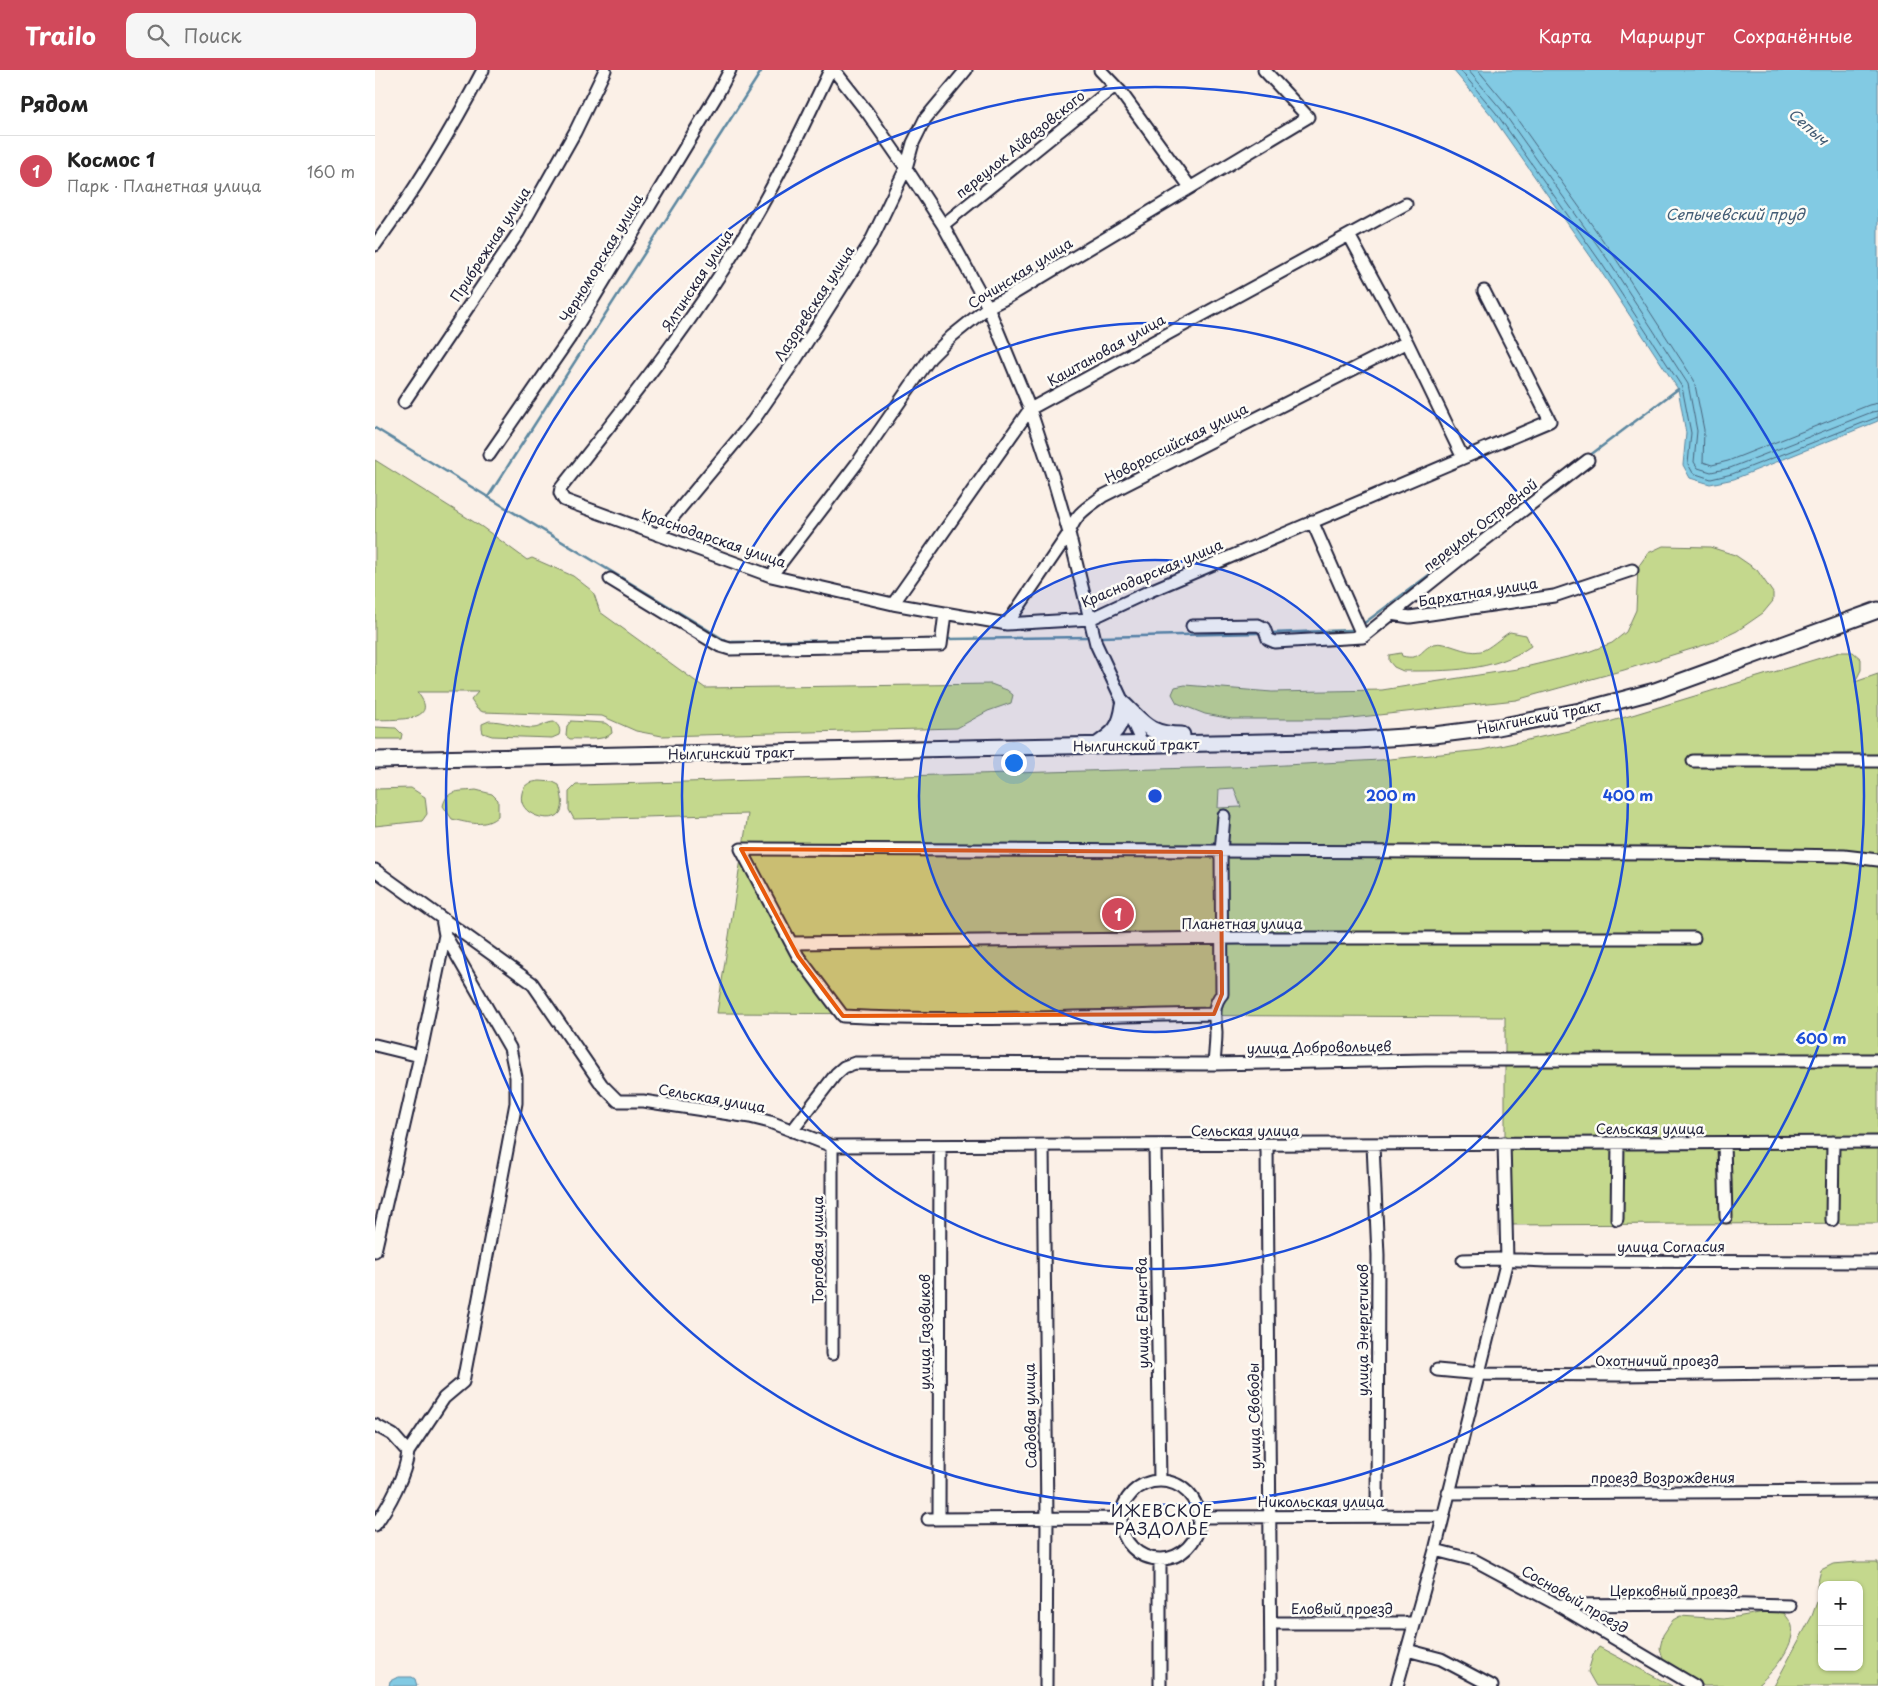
<!DOCTYPE html>
<html lang="ru">
<meta charset="utf-8">
<style>
:root{--surface:#fff;--page:#f6f6f6;--text:#222;--muted:#767676;--line:#e0e0e0;--accent:#d1495b}
body{margin:0;font-family:"Playpen Sans",sans-serif;background:var(--page);color:var(--text)}
.controls{position:absolute;right:15px;bottom:15px;display:grid;overflow:hidden;border-radius:10px;box-shadow:0 1px 4px #0004}
.controls button{width:45px;height:45px;display:grid;place-items:center;padding:0;border:0;border-bottom:1px solid var(--line);background:var(--surface);color:var(--text);font:25px sans-serif}
.you{position:absolute;left:638px;top:692px;width:18px;height:18px;margin:-12px;border:4px solid #fff;border-radius:50%;background:#1a73e8;box-shadow:0 0 0 8px #1a73e833}
.badge{display:grid;place-items:center;width:32px;height:32px;border-radius:50%;background:var(--accent);color:#fff;font-size:16px;font-weight:700}
.pin{position:absolute;translate:-50% -50%;border:2px solid #fff;box-shadow:0 1px 5px #0006}
.list{margin:0;padding:0;list-style:none}
h2{display:flex;justify-content:space-between;align-items:center;height:65px;margin:0;padding:0 20px;font-size:21px}
h2 small{font-size:16px;font-weight:400;color:var(--muted)}
.list li{display:grid;grid-template-columns:32px 1fr auto;gap:15px;align-items:center;box-sizing:border-box;height:70px;padding:0 20px;border-top:1px solid var(--line)}
.list b{display:block;font-size:19px;white-space:nowrap}
.list p{margin:0;font-size:16px;white-space:nowrap;color:var(--muted)}
.list em{font-size:16px;font-style:normal;color:var(--muted)}
.icon{flex:none;width:28px;height:28px;fill:none;stroke:currentColor;stroke-width:2;stroke-linecap:round;stroke-linejoin:round}
.map{position:relative;flex:none;width:1503px;height:1616px;overflow:hidden}
header{display:flex;align-items:center;gap:30px;box-sizing:border-box;height:70px;padding:0 25px;background:var(--accent);color:#fff}
header strong{font-size:24px}
nav{display:flex;gap:28px;margin-inline-start:auto;font-size:18px}
.search{width:350px;height:45px;background:var(--page);display:flex;align-items:center;gap:12px;box-sizing:border-box;padding:0 18px;border-radius:10px;color:var(--muted);font-size:19px}
main{display:flex}
aside{flex:1;background:var(--surface)}
.map>svg:first-child{display:block}
</style>
<header>
<strong>Trailo</strong>
<div class="search"><svg class="icon" aria-label="search" viewBox="0 0 24 24"><circle cx="10" cy="10" r="6"/><path d="M15 15l6 6"/></svg>Поиск</div>
<nav><a>Карта</a><a>Маршрут</a><a>Сохранённые</a></nav>
</header>
<main>
<aside>
<h2>Рядом<small></small></h2>
<ul class="list">
<li><span class="badge">1</span><div><b>Космос 1</b><p>Парк · Планетная улица</p></div><em>160 m</em></li>
</ul>
</aside>
<div class="map">
<svg width="1503" height="1616" viewBox="0 0 1503 1616">
<rect width="100%" height="100%" fill="#fbf0e7"/>
<filter id="ink" filterUnits="userSpaceOnUse"><feTurbulence type="fractalNoise" baseFrequency=".02" numOctaves="2"/><feDisplacementMap in="SourceGraphic" scale="10" xChannelSelector="R" yChannelSelector="G"/><feConvolveMatrix kernelMatrix="1 2 1 2 8 2 1 2 1" color-interpolation-filters="sRGB"/></filter>
<g filter="url(#ink)">
<path fill="#c4d88d" stroke="#737d64" fill-rule="evenodd" d="M0,390l107,67 45,33 5,-2 41,18 18,14 3,4 6,18 105,76 286,-4 16,6 6,5 -2,8 -23,8 -31,17 -295,8 -26,-5 -34,-15 -119,-4 -6,-3 -6,-9 7,-8h-61c26,31 -23,27 -42,28z
M1288,476l47,1 25,8 22,15 16,23v8l-10,12 -26,18 -23,11 -90,28 -108,30 -174,19h-110l-27,-5 -28,-11 -5,-9 3,-7 10,-2 87,7 110,-2 135,-21 71,-17 24,-9 14,-11 10,-22 2,-43 10,-14z
M1135,562l16,3 5,11c-37,26 -84,25 -128,25l-9,-4 -5,-6v-6l12,-2 1,3c20,5 18,-7 32,-12 12,-4 31,11 47,7 8,-2 20,-14 29,-19z
M1465,582h13l8,7v11l-6,12 23,-8v549l-373,2v-208l-788,-4 31,-199 -174,5 -5,-9v-18l7,-7 690,-19 114,-6 102,-10 127,-28zM859,718l7,19 -23,1 1,-19z
M114,651c15,0 28,6 42,7 8,1 15,-6 23,-6 5,3 7,8 5,13l-7,3 -60,-2 -9,-3 -1,-4v-5z
M196,651l34,2 6,4 1,6c-8,9 -31,5 -42,6l-4,-3 1,-10z
M0,657l21,1 6,6 -1,5h-26z
M165,711l13,1 6,3c2,7 6,21 1,28 -7,11 -44,3 -38,-20 2,-10 9,-11 18,-12z
M36,718l14,9 2,17 -5,7 -47,5v-37z
M101,720l16,4 6,6v16c-12,12 -30,7 -46,3l-9,-13c4,-18 18,-14 33,-16z
M1482,1492h21v124h-104l38,-70 6,-17 -1,-13 4,-16 12,-6zM1447,1515h37v82h-37z
M1396,1541l13,2c3,4 7,9 8,13 4,20 -21,49 -36,60h-52l-34,-20 -7,-7 -3,-11 3,-13 10,-15 7,-4 44,3z
M1224,1577l73,39h-76l-8,-14 5,-17z"/>
<path fill="#82cae3" stroke="#5c87a0" d="M1078,0h425v351l-144,58 -24,5 -20,-6 -7,-13 3,-32 -8,-44 -80,-122 -106,-151z
M23,1607h14l3,2 2,7h-28l1,-5z"/>
<g fill="none" stroke-linecap="round" stroke-linejoin="round">
<path stroke="#48657e" stroke-width="1" d="M1085,0l36,43 106,151 80,123 9,46 -3,31 5,9 18,6 21,-5 146,-57
M1093,0l33,39 107,151 80,124 9,47 -3,31 4,6 13,4 19,-4 142,-56 6,-1
M1103,0l29,35 107,151 80,124 10,50 -1,32 9,3 16,-4 141,-56 9,-2"/>
<path stroke="#5c87a0" stroke-width="2.5" d="M0,358l113,69 274,-427
M1214,386l89,-67
M113,427l240,145 207,-3
M988,554l105,-78
M897,563l79,-3
M725,567l159,-4
M573,569l140,-2"/>
<defs>
<path id="minor" d="M455,0c-26,55 -52,109 -83,161 -54,92 -121,174 -186,257l-1,5 4,7 207,76 122,28 114,20 83,-5 60,-28 400,-170 -66,-130
M459,0l33,42 39,56 37,57 45,82 42,102 23,69 16,55 27,111 47,101
M725,0l20,21 70,96
M568,155l172,-139
M974,165l58,107 56,116
M0,175c41,-56 76,-114 108,-175
M29,332l114,-169 57,-101 30,-62
M114,385l80,-116 149,-246 12,-23
M937,451l51,116
M283,465l95,-114 43,-62 74,-116 36,-75 7,-25 12,-24 41,-49
M396,506l87,-114 72,-104 22,-22 36,-29 20,-10 300,-180 -44,-47
M235,509l110,67 10,3 211,-4 4,-32
M518,534l137,-195 376,-205
M1016,544l19,3 144,-21 78,-26
M632,554l62,-91c7,-20 18,-25 34,-37l304,-154
M817,556l66,-1 6,3 4,11 7,3 88,-5 101,-81 124,-96
M1318,691h185
M0,800l157,113 70,102 16,16h25l107,16 20,5 62,24 1046,-4
M416,873l448,-5h455
M839,944c-123,2 -248,8 -371,2l-45,-60 -57,-107 919,4 184,3 34,4
M0,975l45,11
M839,994c1,-11 2,-22 2,-32 -1,-14 -4,-27 6,-38l-1,-142 3,-36
M417,1061l44,-57 8,-7 11,-4 359,1 211,-4h453
M1349,1073l2,74
M892,1075l4,541
M998,1075l5,110 -1,261
M457,1076v208
M668,1076l4,372 -1,168
M780,1076l5,335
M1242,1149l1,-76
M1457,1150l1,-78
M0,1181l45,-195 25,-121
M1088,1190l35,-1 47,2 333,1
M1062,1300l43,4 139,1 259,-3
M0,1355l18,10 15,17c-2,22 -19,54 -33,73
M33,1382l36,-54 19,-16 53,-279v-26l-6,-29 -65,-113 -3,-16
M746 1450a39 39 0 1 1 78 0a39 39 0 1 1-78 0Z
M1073,1423l430,-2
M824,1447l244,-1
M553,1449l193,-1
M564,1449l1,-373
M1060,1480l39,10 84,45 137,81
M1185,1535l153,-1 77,2
M896,1553h143
M1032,1580l34,9 51,27
M785,1616v-127
M1022,1616l38,-136 72,-290 -3,-117"/>
<path id="major" d="M749,635c21,20 26,30 58,30
M721,676c19,-13 25,-18 28,-41
M0,690l983,-20 76,-5 64,-8 82,-16 75,-20 223,-81"/>
</defs>
<use href="#minor" stroke="#22223b" stroke-width="15"/>
<use href="#major" stroke="#22223b" stroke-width="19"/>
<use href="#minor" stroke="#fdfcf7" stroke-width="11"/>
<use href="#major" stroke="#fdfcf7" stroke-width="15"/>
</g>
</g>
<path fill="#e8590c" fill-opacity="0.2" stroke="#e8590c" stroke-width="4" stroke-linejoin="round" d="M366,779l480,3 1,142 -8,20 -371,2 -45,-60z"/>
<circle cx="780" cy="726" r="236" fill="#1d4ed8" fill-opacity=".12"/>
<g fill="none" stroke="#1d4ed8" stroke-width="2.5">
<circle cx="780" cy="726" r="236"/>
<circle cx="780" cy="726" r="473"/>
<circle cx="780" cy="726" r="709"/>
</g>
<g text-anchor="middle" dominant-baseline="central" stroke-width="5" stroke-linejoin="round" paint-order="stroke">
<g font-size="14" fill="#22223b" stroke="#fdfcf7">
<text transform="translate(645 74) rotate(-39)">переулок Айвазовского</text>
<text transform="translate(115 174) rotate(-57)">Прибрежная улица</text>
<text transform="translate(226 188) rotate(-59)">Черноморская улица</text>
<text transform="translate(645 203) rotate(-32)">Сочинская улица</text>
<text transform="translate(322 210) rotate(-57)">Ялтинская улица</text>
<text transform="translate(439 233) rotate(-57)">Лазоревская улица</text>
<text transform="translate(731 280) rotate(-29)">Каштановая улица</text>
<text transform="translate(801 373) rotate(-27)">Новороссийская улица</text>
<text transform="translate(1105 455) rotate(-38)">переулок Островной</text>
<text transform="translate(339 468) rotate(19)">Краснодарская улица</text>
<text transform="translate(777 503) rotate(-23)">Краснодарская улица</text>
<text transform="translate(1103 522) rotate(-9)">Бархатная улица</text>
<text transform="translate(1164 647) rotate(-11)">Нылгинский тракт</text>
<text transform="translate(761 675) rotate(-1)">Нылгинский тракт</text>
<text transform="translate(356 683) rotate(-1)">Нылгинский тракт</text>
<text x="867" y="853">Планетная улица</text>
<text transform="translate(944 977) rotate(-1)">улица Добровольцев</text>
<text transform="translate(337 1028) rotate(10)">Сельская улица</text>
<text x="1275" y="1058">Сельская улица</text>
<text x="870" y="1060">Сельская улица</text>
<text x="1296" y="1176">улица Согласия</text>
<text transform="translate(442 1180) rotate(-90)">Торговая улица</text>
<text transform="translate(767 1243) rotate(-91)">улица Единства</text>
<text transform="translate(987 1260) rotate(-90)">улица Энергетиков</text>
<text transform="translate(549 1262) rotate(-90)">улица Газовиков</text>
<text x="1282" y="1290">Охотничий проезд</text>
<text transform="translate(655 1346) rotate(-91)">Садовая улица</text>
<text transform="translate(879 1346) rotate(-91)">улица Свободы</text>
<text x="1288" y="1407">проезд Возрождения</text>
<text x="946" y="1431">Никольская улица</text>
<text x="1299" y="1520">Церковный проезд</text>
<text transform="translate(1200 1529) rotate(30)">Сосновый проезд</text>
<text x="967" y="1538">Еловый проезд</text>
</g>
<g font-size="15" font-style="italic" fill="#445d76" stroke="#fdfcf7">
<text transform="translate(1434 56) rotate(41)">Сепыч</text>
<text x="1360" y="143">Сепычевский пруд</text>
</g>
<g font-size="16" letter-spacing="1" fill="#22223b" stroke="#fdfcf7">
<text x="787" y="1440">ИЖЕВСКОЕ<tspan x="787" dy="18">РАЗДОЛЬЕ</tspan></text>
</g>
</g>
<circle cx="780" cy="726" r="8" fill="#1d4ed8" stroke="#fdfcf7" stroke-width="2.5"/>
<g font-size="15" text-anchor="middle" font-weight="bold" fill="#1d4ed8" stroke="#fdfcf7" stroke-width="5" stroke-linejoin="round" paint-order="stroke">
<text x="1016" y="731">200 m</text>
<text x="1253" y="731">400 m</text>
<text x="1446" y="974">600 m</text>
</g>
</svg>
<div class="controls">
<button>+</button>
<button>−</button>
</div>
<div class="you"></div>
<div class="pin badge" style="left:743px;top:844px">1</div>
</div>
</main>
